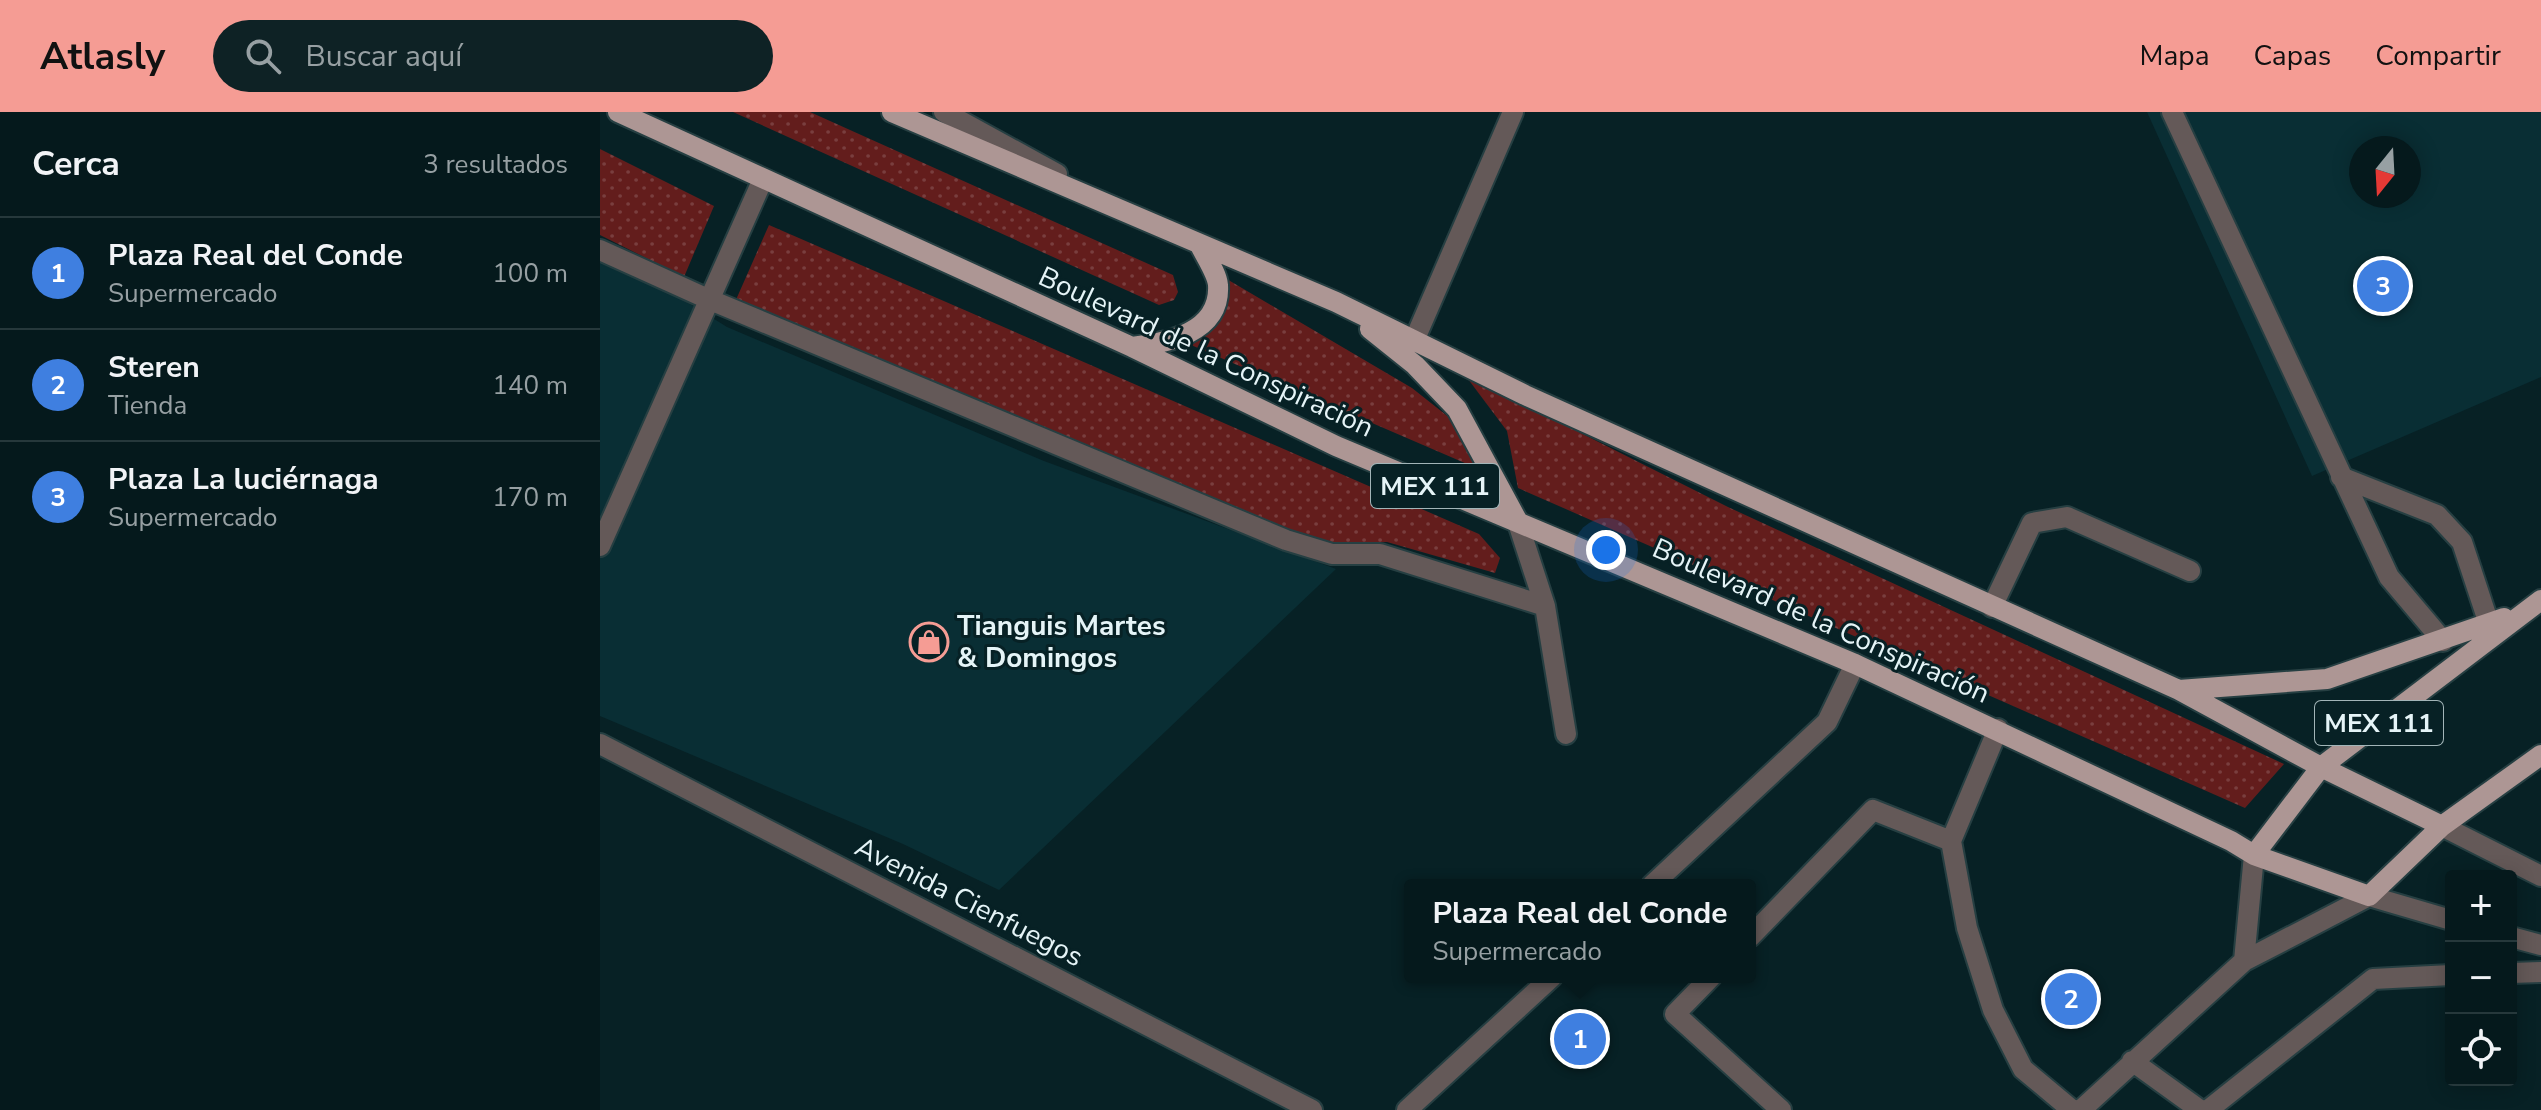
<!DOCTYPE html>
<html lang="es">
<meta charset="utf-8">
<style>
:root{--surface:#05191c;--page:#0e2225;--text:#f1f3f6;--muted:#97a0a3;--line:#26383b;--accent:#f59c94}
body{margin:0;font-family:"Nunito Sans",sans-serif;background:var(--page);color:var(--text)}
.controls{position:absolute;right:24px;bottom:24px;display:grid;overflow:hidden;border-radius:8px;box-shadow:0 4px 20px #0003}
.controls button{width:72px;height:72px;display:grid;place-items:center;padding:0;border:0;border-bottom:2px solid var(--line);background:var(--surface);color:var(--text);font:40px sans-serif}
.compass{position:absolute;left:1749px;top:24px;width:72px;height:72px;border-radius:50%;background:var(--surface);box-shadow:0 4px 20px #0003;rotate:198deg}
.you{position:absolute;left:1006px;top:438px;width:28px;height:28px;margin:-20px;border:6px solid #fff;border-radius:50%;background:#1a73e8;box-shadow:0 0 0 12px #1a73e833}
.badge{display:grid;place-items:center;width:52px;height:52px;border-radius:50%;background:var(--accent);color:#fff;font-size:26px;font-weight:700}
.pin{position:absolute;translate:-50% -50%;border:4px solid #fff;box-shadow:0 2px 8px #0006}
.popup{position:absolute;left:804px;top:767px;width:352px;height:104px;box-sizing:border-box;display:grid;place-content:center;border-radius:8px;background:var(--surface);filter:drop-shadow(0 2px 6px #0005);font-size:26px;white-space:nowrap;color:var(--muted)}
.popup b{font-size:30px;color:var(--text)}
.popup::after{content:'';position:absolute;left:50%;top:100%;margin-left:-16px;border:16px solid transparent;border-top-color:var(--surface)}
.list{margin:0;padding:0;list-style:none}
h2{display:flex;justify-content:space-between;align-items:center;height:104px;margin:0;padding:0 32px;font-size:34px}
h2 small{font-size:26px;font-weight:400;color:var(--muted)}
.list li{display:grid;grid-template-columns:52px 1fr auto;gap:24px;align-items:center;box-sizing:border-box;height:112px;padding:0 32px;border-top:2px solid var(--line)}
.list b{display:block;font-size:30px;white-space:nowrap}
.list p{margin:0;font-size:26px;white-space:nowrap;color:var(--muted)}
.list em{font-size:26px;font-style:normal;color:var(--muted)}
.icon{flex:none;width:44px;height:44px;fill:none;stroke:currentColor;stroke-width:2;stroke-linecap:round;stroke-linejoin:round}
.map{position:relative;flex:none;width:1941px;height:998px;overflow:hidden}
header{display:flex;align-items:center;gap:48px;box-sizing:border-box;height:112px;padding:0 40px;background:var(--accent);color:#111}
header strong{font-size:38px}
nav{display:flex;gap:44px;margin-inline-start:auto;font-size:28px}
.search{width:560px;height:72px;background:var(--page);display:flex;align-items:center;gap:20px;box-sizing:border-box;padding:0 28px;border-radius:44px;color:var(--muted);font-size:30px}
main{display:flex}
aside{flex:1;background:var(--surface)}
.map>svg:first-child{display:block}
</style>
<header>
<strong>Atlasly</strong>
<div class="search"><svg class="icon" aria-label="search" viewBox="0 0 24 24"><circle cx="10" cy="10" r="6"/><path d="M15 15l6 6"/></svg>Buscar aquí</div>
<nav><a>Mapa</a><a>Capas</a><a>Compartir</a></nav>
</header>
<main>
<aside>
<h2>Cerca<small>3 resultados</small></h2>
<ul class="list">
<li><span class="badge" style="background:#3f7fe0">1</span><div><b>Plaza Real del Conde</b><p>Supermercado</p></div><em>100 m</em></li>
<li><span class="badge" style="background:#3f7fe0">2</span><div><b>Steren</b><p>Tienda</p></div><em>140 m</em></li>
<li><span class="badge" style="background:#3f7fe0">3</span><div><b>Plaza La luciérnaga</b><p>Supermercado</p></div><em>170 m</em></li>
</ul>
</aside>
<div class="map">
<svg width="1941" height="998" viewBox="0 0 1941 998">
<defs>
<pattern id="grass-dots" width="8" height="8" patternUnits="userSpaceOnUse" patternTransform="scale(2)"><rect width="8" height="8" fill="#631d1c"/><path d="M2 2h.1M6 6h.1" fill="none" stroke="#793e3e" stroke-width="1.8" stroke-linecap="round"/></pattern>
</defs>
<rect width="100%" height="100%" fill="#072125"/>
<path fill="#092e34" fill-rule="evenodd" d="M1547,0h394v265l-229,99zM1761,36h48v48h-48z
M0,151l82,36 45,28 317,134 292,108 -337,321 -96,-46 -303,-128z"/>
<path fill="url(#grass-dots)" d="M133,0h77l363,163 5,17 -4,8 -15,5z
M0,37l114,57 -30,71 -84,-42z
M169,113l710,309 21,24 -5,15 -108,-31 -58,2 -42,-12 -552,-230z
M625,166l187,110 48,38 21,44 -290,-125c29,-15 35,-36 34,-67z
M865,263l263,132 556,257 -39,44 -727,-320 -11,-57z"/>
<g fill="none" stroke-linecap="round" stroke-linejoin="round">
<defs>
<path id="minor" d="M344,0l113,62
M1572,0l217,465 54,64
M0,138l108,49 578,241 46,14h48l165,52
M814,229l99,-229
M1741,365l96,38 25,27 27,82
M917,408l28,86 21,128
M0,434l163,-367
M1392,495l40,-84 35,-6 123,54
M0,632l712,366
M1842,714l99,50
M1351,729l16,87 26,82 30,59 49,41
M1052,773l175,-163 28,-58
M1150,825l123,-127 78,31 47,-112
M1911,825l30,8
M1644,849l10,-106
M1911,861l30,-1
M1111,865l-36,37 106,96
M1532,949l68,49
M807,998l145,-133
M1481,998l163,-149 125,-65 82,24
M1608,998l165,-131 78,-4"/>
<path id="major" d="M18,0l514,235 204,99 519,218 376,177 23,14 115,41 73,-70 99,-71
M292,0l444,190 189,93 654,295 142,77 121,59
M770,217l45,36 42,44 60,111
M532,235c35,-4 89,-14 86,-62 -1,-12 -13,-29 -18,-40
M1579,578l148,-11 177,-61
M1654,743l67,-88 220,-167"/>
</defs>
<use href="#minor" stroke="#263f42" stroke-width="24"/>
<use href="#major" stroke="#263f42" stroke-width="24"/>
<use href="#minor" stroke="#645958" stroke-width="20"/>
<use href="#major" stroke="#ad9694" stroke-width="20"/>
</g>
<defs>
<symbol id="shop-ring" viewBox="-11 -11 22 22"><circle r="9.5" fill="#072125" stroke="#f59c94" stroke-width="1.5"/><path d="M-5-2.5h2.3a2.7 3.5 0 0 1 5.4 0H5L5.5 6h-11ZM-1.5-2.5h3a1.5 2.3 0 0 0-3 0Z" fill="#f59c94"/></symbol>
</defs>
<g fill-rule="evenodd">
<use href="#shop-ring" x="307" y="508" width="44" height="44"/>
</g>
<g text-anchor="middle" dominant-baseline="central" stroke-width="6" stroke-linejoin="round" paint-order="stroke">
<g fill="#072125" stroke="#a2b5b8" stroke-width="2">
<rect x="771" y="352" width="128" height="44" rx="6"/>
<rect x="1715" y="589" width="128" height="44" rx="6"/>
</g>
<g font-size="26" font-weight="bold" fill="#e5f4f7">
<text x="835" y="374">MEX 111</text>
<text x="1779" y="611">MEX 111</text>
</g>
<g font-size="28" fill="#e5f4f7" stroke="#072125">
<text transform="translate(606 240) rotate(25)">Boulevard de la Conspiración</text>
<text transform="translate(1221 509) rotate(24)">Boulevard de la Conspiración</text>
<text transform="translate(369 790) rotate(27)">Avenida Cienfuegos</text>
</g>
<g font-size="28" font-weight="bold" fill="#e5f4f7" stroke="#072125" text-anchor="start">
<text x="357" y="514">Tianguis Martes<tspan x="357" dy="32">&amp; Domingos</tspan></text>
</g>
</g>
</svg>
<div class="controls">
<button>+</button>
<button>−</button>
<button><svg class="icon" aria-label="locate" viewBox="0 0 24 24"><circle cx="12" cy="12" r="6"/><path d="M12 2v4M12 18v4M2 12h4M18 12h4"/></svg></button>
</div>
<svg class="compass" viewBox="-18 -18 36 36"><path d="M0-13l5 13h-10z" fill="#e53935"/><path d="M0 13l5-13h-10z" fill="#97a0a3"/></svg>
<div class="you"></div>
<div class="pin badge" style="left:980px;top:927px;background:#3f7fe0">1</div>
<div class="popup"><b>Plaza Real del Conde</b>Supermercado</div>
<div class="pin badge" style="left:1471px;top:887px;background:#3f7fe0">2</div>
<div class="pin badge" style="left:1783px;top:174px;background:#3f7fe0">3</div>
</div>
</main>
